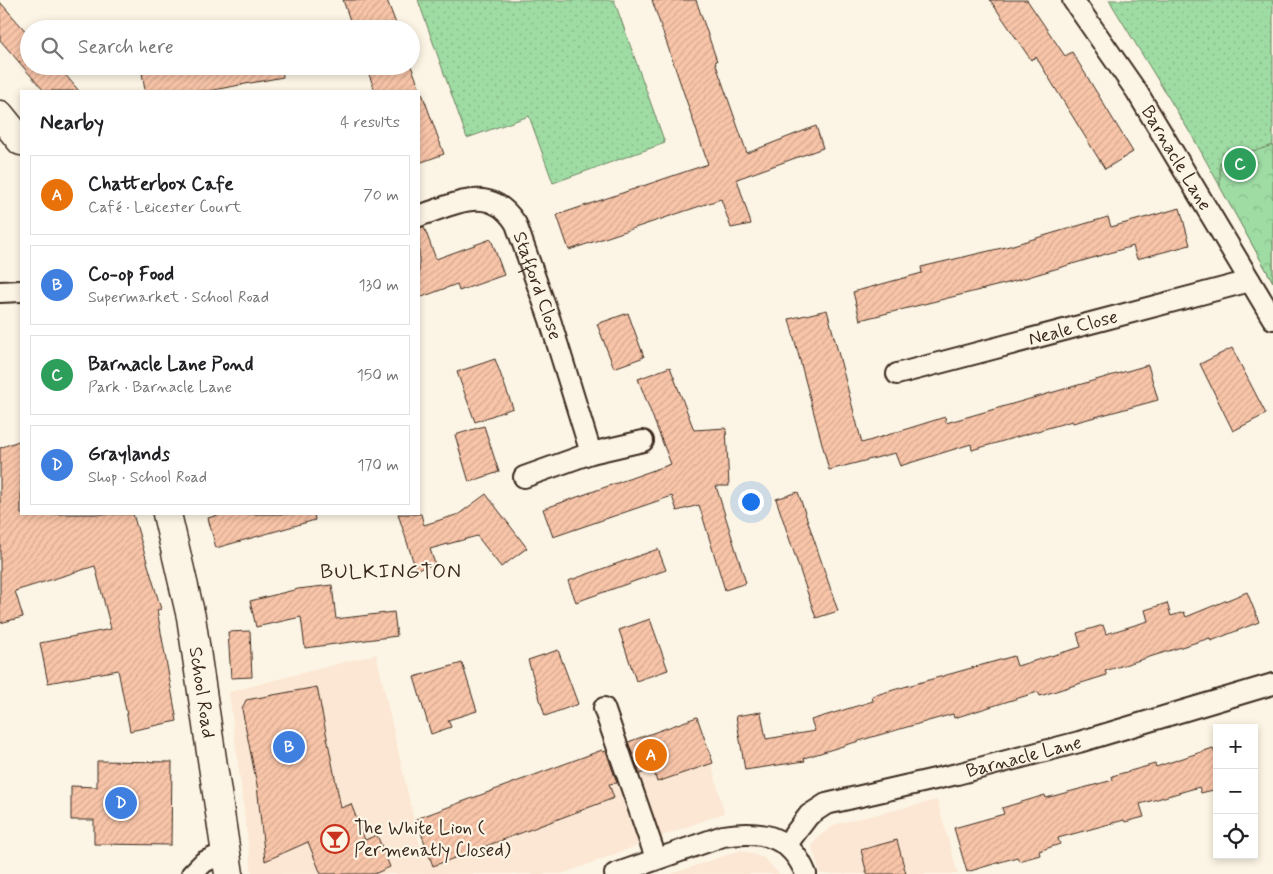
<!DOCTYPE html>
<meta charset="utf-8">
<style>
:root{--surface:#fff;--page:#f2f2f2;--text:#202124;--muted:#757577;--line:#e0e0e0;--accent:#1a73e8}
body{margin:0;font-family:Mynerve,sans-serif;background:var(--page);color:var(--text)}
.controls{position:absolute;right:15px;bottom:15px;display:grid;overflow:hidden;border-radius:0px;box-shadow:0 2px 8px #0003}
.controls button{width:45px;height:45px;display:grid;place-items:center;padding:0;border:0;border-bottom:1px solid var(--line);background:var(--surface);color:var(--text);font:25px sans-serif}
.you{position:absolute;left:750px;top:501px;width:18px;height:18px;margin:-12px;border:4px solid #fff;border-radius:50%;background:#1a73e8;box-shadow:0 0 0 8px #1a73e833}
.badge{display:grid;place-items:center;width:32px;height:32px;border-radius:50%;background:var(--accent);color:#fff;font-size:16px;font-weight:700}
.pin{position:absolute;translate:-50% -50%;border:2px solid #fff;box-shadow:0 1px 5px #0006}
.list{margin:0;padding:0;list-style:none}
h2{display:flex;justify-content:space-between;align-items:center;height:65px;margin:0;padding:0 20px;font-size:21px}
h2 small{font-size:16px;font-weight:400;color:var(--muted)}
.list li{display:grid;grid-template-columns:32px 1fr auto;gap:15px;align-items:center;box-sizing:border-box;height:80px;margin:0 10px 10px;padding:0 10px;border:1px solid var(--line);border-radius:0px}
.list b{display:block;font-size:19px;white-space:nowrap}
.list p{margin:0;font-size:16px;white-space:nowrap;color:var(--muted)}
.list em{font-size:16px;font-style:normal;color:var(--muted)}
.icon{flex:none;width:28px;height:28px;fill:none;stroke:currentColor;stroke-width:2;stroke-linecap:round;stroke-linejoin:round}
.map{position:relative;flex:none;width:1273px;height:874px;overflow:hidden}
.search{position:absolute;background:var(--surface);box-shadow:0 2px 8px #0003;left:20px;top:20px;width:400px;height:55px;display:flex;align-items:center;gap:12px;box-sizing:border-box;padding:0 18px;border-radius:28px;color:var(--muted);font-size:19px}
.panel{position:absolute;background:var(--surface);box-shadow:0 2px 8px #0003;left:20px;top:90px;width:400px;height:425px;border-radius:0px}
.map>svg:first-child{display:block}
</style>
<div class="map">
<svg width="1273" height="874" viewBox="0 0 1273 874">
<defs>
<pattern id="grass-dots" width="8" height="8" patternUnits="userSpaceOnUse" patternTransform="scale(1.25)"><rect width="8" height="8" fill="#9fdca4"/><path d="M2 2h.1M6 6h.1" fill="none" stroke="#8abd8d" stroke-width="1.8" stroke-linecap="round"/></pattern>
<pattern id="forest-crowns" width="20" height="18" patternUnits="userSpaceOnUse" patternTransform="scale(1.25)"><rect width="20" height="18" fill="#9fdca4"/><path d="M2 6a3 3 0 1 1 6 0M12 15a3 3 0 1 1 6 0" fill="none" stroke="#8abd8d"/></pattern>
<pattern id="building-hatch" width="6" height="6" patternUnits="userSpaceOnUse" patternTransform="scale(1.25)"><rect width="6" height="6" fill="#f8c5a9"/><path d="M-1 1l2-2M0 6l6-6M5 7l2-2" fill="none" stroke="#d6a991"/></pattern>
</defs>
<rect width="100%" height="100%" fill="#fcf5e5"/>
<filter id="ink" filterUnits="userSpaceOnUse"><feTurbulence type="fractalNoise" baseFrequency=".02" numOctaves="2"/><feDisplacementMap in="SourceGraphic" scale="10" xChannelSelector="R" yChannelSelector="G"/><feConvolveMatrix kernelMatrix="1 2 1 2 8 2 1 2 1" color-interpolation-filters="sRGB"/></filter>
<g filter="url(#ink)">
<path fill="#fbe7d3" d="M376,654l46,201 286,-106 16,64 -162,61h-310l-23,-182z
M937,800l21,74h-138l-8,-28 6,-9 18,-13z
M741,850l23,8 15,16h-108z"/>
<path fill="url(#grass-dots)" stroke="#6d8361" d="M418,0h196l51,143 -112,40 -24,-67 -62,22z
M1109,0h164v282l-78,-141z"/>
<path fill="url(#forest-crowns)" stroke="#6d8361" d="M1273,145v137l-53,-95v-24l9,-10 29,-3z"/>
<path fill="url(#building-hatch)" stroke="#3b2a1e" d="M343,0h44l11,29h-45z
M652,0h44l21,61 -2,1 32,91 69,-27 7,22 -86,31 14,45 -20,4 -10,-29 -152,51 -12,-35 151,-51z
M990,0h37l38,56 7,-4 61,100 -28,17 -69,-112 -5,3z
M0,2l29,33v31h29l21,25h-35l-44,-51z
M141,66h141l1,11 -75,14h-63z
M366,66h45l10,25h-46z
M419,93h3l22,61 -25,9z
M1180,208l10,37 -53,14 -4,-13 -125,37 -148,37 -7,-28 69,-19 -1,-6 85,-20 102,-30 3,10z
M424,227l12,32 55,-20 13,36 -45,16 -2,-7 -38,14v-70z
M827,310l35,133 83,-26 1,6 202,-58 10,35 -85,23 -1,-2 -100,29 -1,-6 -71,22 -5,-13 -66,17 -40,-151z
M628,313l16,44 -30,11 -17,-44z
M1232,348l34,66 -33,17 -33,-67z
M495,359l18,49 -38,14 -18,-50z
M670,367l24,63 32,-2 3,58h-13l30,97 -21,7 -26,-85 -22,6 -5,-15 -119,41 -10,-28 128,-45 -33,-85z
M484,426l15,46 -30,10 -14,-47z
M21,440v74h112l28,95 -4,1 20,111 -47,10 -12,-61 -70,13 -8,-40 71,-14 -16,-63 -80,25 8,26 -23,6v-175z
M798,492l40,119 -22,7 -40,-119z
M486,494l41,54 -26,19 -24,-31 -47,13 5,15 -19,6 -18,-56h23l3,11 35,-11z
M222,514h92l1,6 -99,28 -8,-30z
M658,549l8,21 -90,32 -8,-21z
M332,585l4,34 58,-7 3,24 -92,12 -4,-31 -45,10 -6,-26 48,-12z
M1247,592l12,30 -48,19 -1,-3 -105,33 2,4 -67,21 -2,-4 -84,26 -1,-4 -81,23 -68,21 1,3 -60,9 -9,-54 25,-4 5,27 49,-8 -4,-11 62,-19 -1,-5 142,-40 3,10 64,-19 -4,-14 26,-8 3,9 42,-13 -3,-11 22,-7 4,13 13,-4 2,5z
M650,619l18,51 -32,11 -17,-51z
M250,631l2,46 -21,1 -3,-46z
M558,650l20,54 -33,12 -17,-56z
M462,663l15,48 -29,9 3,7 -20,7 -17,-57z
M317,687l24,121 10,-4 14,36 12,-5 13,32 -16,7h-53l-13,-32 -43,19 -8,-76 -15,-76 4,-9z
M697,717l16,46 -56,19 -4,-14 -13,6 -12,-32z
M1213,748l4,10v31l-16,4 -2,-6 -59,17 4,13 -19,5 -1,-2 -66,18 2,6 -21,7 1,4 -21,6 -2,-4 -50,15 -13,-44 50,-14 -2,-6 43,-13 1,3 67,-18 -1,-4 43,-12 1,3z
M602,750l1,2 3,-1 11,32 -8,1 5,14 -181,68 -17,-47z
M97,761l75,1 -1,83 -77,-1v-24h-23v-34l26,1z
M897,840l9,34h-39l-6,-24z"/>
<g fill="none" stroke-linecap="round" stroke-linejoin="round">
<defs>
<g id="minor">
<path id="s1" d="M1073,0l64,92 136,227"/>
<path id="s2" d="M419,216c36,-12 72,-33 97,8l34,96 41,133"/>
<path d="M0,292l21,-1"/>
<path id="s3" d="M897,374l353,-93"/>
<path d="M524,477l67,-24 52,-12"/>
<path d="M604,708l52,150"/>
<path id="s4" d="M787,844l22,-29 17,-11 131,-30 122,-32 194,-58"/>
<path d="M192,874l12,-12 22,-10"/>
<path d="M615,874l108,-38c39,-6 67,-1 83,38"/>
</g>
<g id="secondary">
<path d="M0,115l21,26"/>
<path id="s5" d="M167,514l24,103 38,257"/>
</g>
</defs>
<use href="#minor" stroke="#3b2a1e" stroke-width="24"/>
<use href="#secondary" stroke="#3b2a1e" stroke-width="31"/>
<use href="#minor" stroke="#fcf5e5" stroke-width="20"/>
<use href="#secondary" stroke="#fcf5e5" stroke-width="28"/>
</g>
</g>
<defs>
<symbol id="bar-ring" viewBox="-11 -11 22 22"><circle r="9.5" fill="#fcf5e5" stroke="#c8321e" stroke-width="1.5"/><path d="M-6-5H6L.8 .8V4.5H3.5V6h-7V4.5H-.8V.8Z" fill="#c8321e"/></symbol>
</defs>
<g fill-rule="evenodd">
<use href="#bar-ring" x="319" y="823" width="32" height="32"/>
</g>
<g text-anchor="middle" dominant-baseline="central" stroke-width="4.5" stroke-linejoin="round" paint-order="stroke">
<g font-size="19" fill="#3b2a1e" stroke="#fcf5e5">
<text stroke="none"><textPath href="#s1" startOffset="189">Barnacle Lane</textPath></text>
<text stroke="none"><textPath href="#s2" startOffset="174">Stafford Close</textPath></text>
<text stroke="none"><textPath href="#s3" startOffset="182">Neale Close</textPath></text>
<text stroke="none"><textPath href="#s5" startOffset="182">School Road</textPath></text>
<text stroke="none"><textPath href="#s4" startOffset="260">Barnacle Lane</textPath></text>
</g>
<g font-size="19" fill="#3b2a1e" stroke="#fcf5e5" text-anchor="start">
<text x="354" y="828">The White Lion (<tspan x="354" dy="22">Permenatly Closed)</tspan></text>
</g>
<g font-size="21" letter-spacing="1" fill="#3b2a1e" stroke="#fcf5e5">
<text x="391" y="572">BULKINGTON</text>
</g>
</g>
</svg>
<div class="controls">
<button>+</button>
<button>−</button>
<button><svg class="icon" aria-label="locate" viewBox="0 0 24 24"><circle cx="12" cy="12" r="6"/><path d="M12 2v4M12 18v4M2 12h4M18 12h4"/></svg></button>
</div>
<div class="you"></div>
<div class="pin badge" style="left:651px;top:755px;background:#e8710a">A</div>
<div class="pin badge" style="left:289px;top:747px;background:#3f7fe0">B</div>
<div class="pin badge" style="left:1240px;top:164px;background:#2e9e5b">C</div>
<div class="pin badge" style="left:121px;top:803px;background:#3f7fe0">D</div>
<div class="search"><svg class="icon" aria-label="search" viewBox="0 0 24 24"><circle cx="10" cy="10" r="6"/><path d="M15 15l6 6"/></svg>Search here</div>
<section class="panel">
<h2>Nearby<small>4 results</small></h2>
<ul class="list">
<li><span class="badge" style="background:#e8710a">A</span><div><b>Chatterbox Cafe</b><p>Café · Leicester Court</p></div><em>70 m</em></li>
<li><span class="badge" style="background:#3f7fe0">B</span><div><b>Co-op Food</b><p>Supermarket · School Road</p></div><em>130 m</em></li>
<li><span class="badge" style="background:#2e9e5b">C</span><div><b>Barnacle Lane Pond</b><p>Park · Barnacle Lane</p></div><em>150 m</em></li>
<li><span class="badge" style="background:#3f7fe0">D</span><div><b>Graylands</b><p>Shop · School Road</p></div><em>170 m</em></li>
</ul>
</section>
</div>
